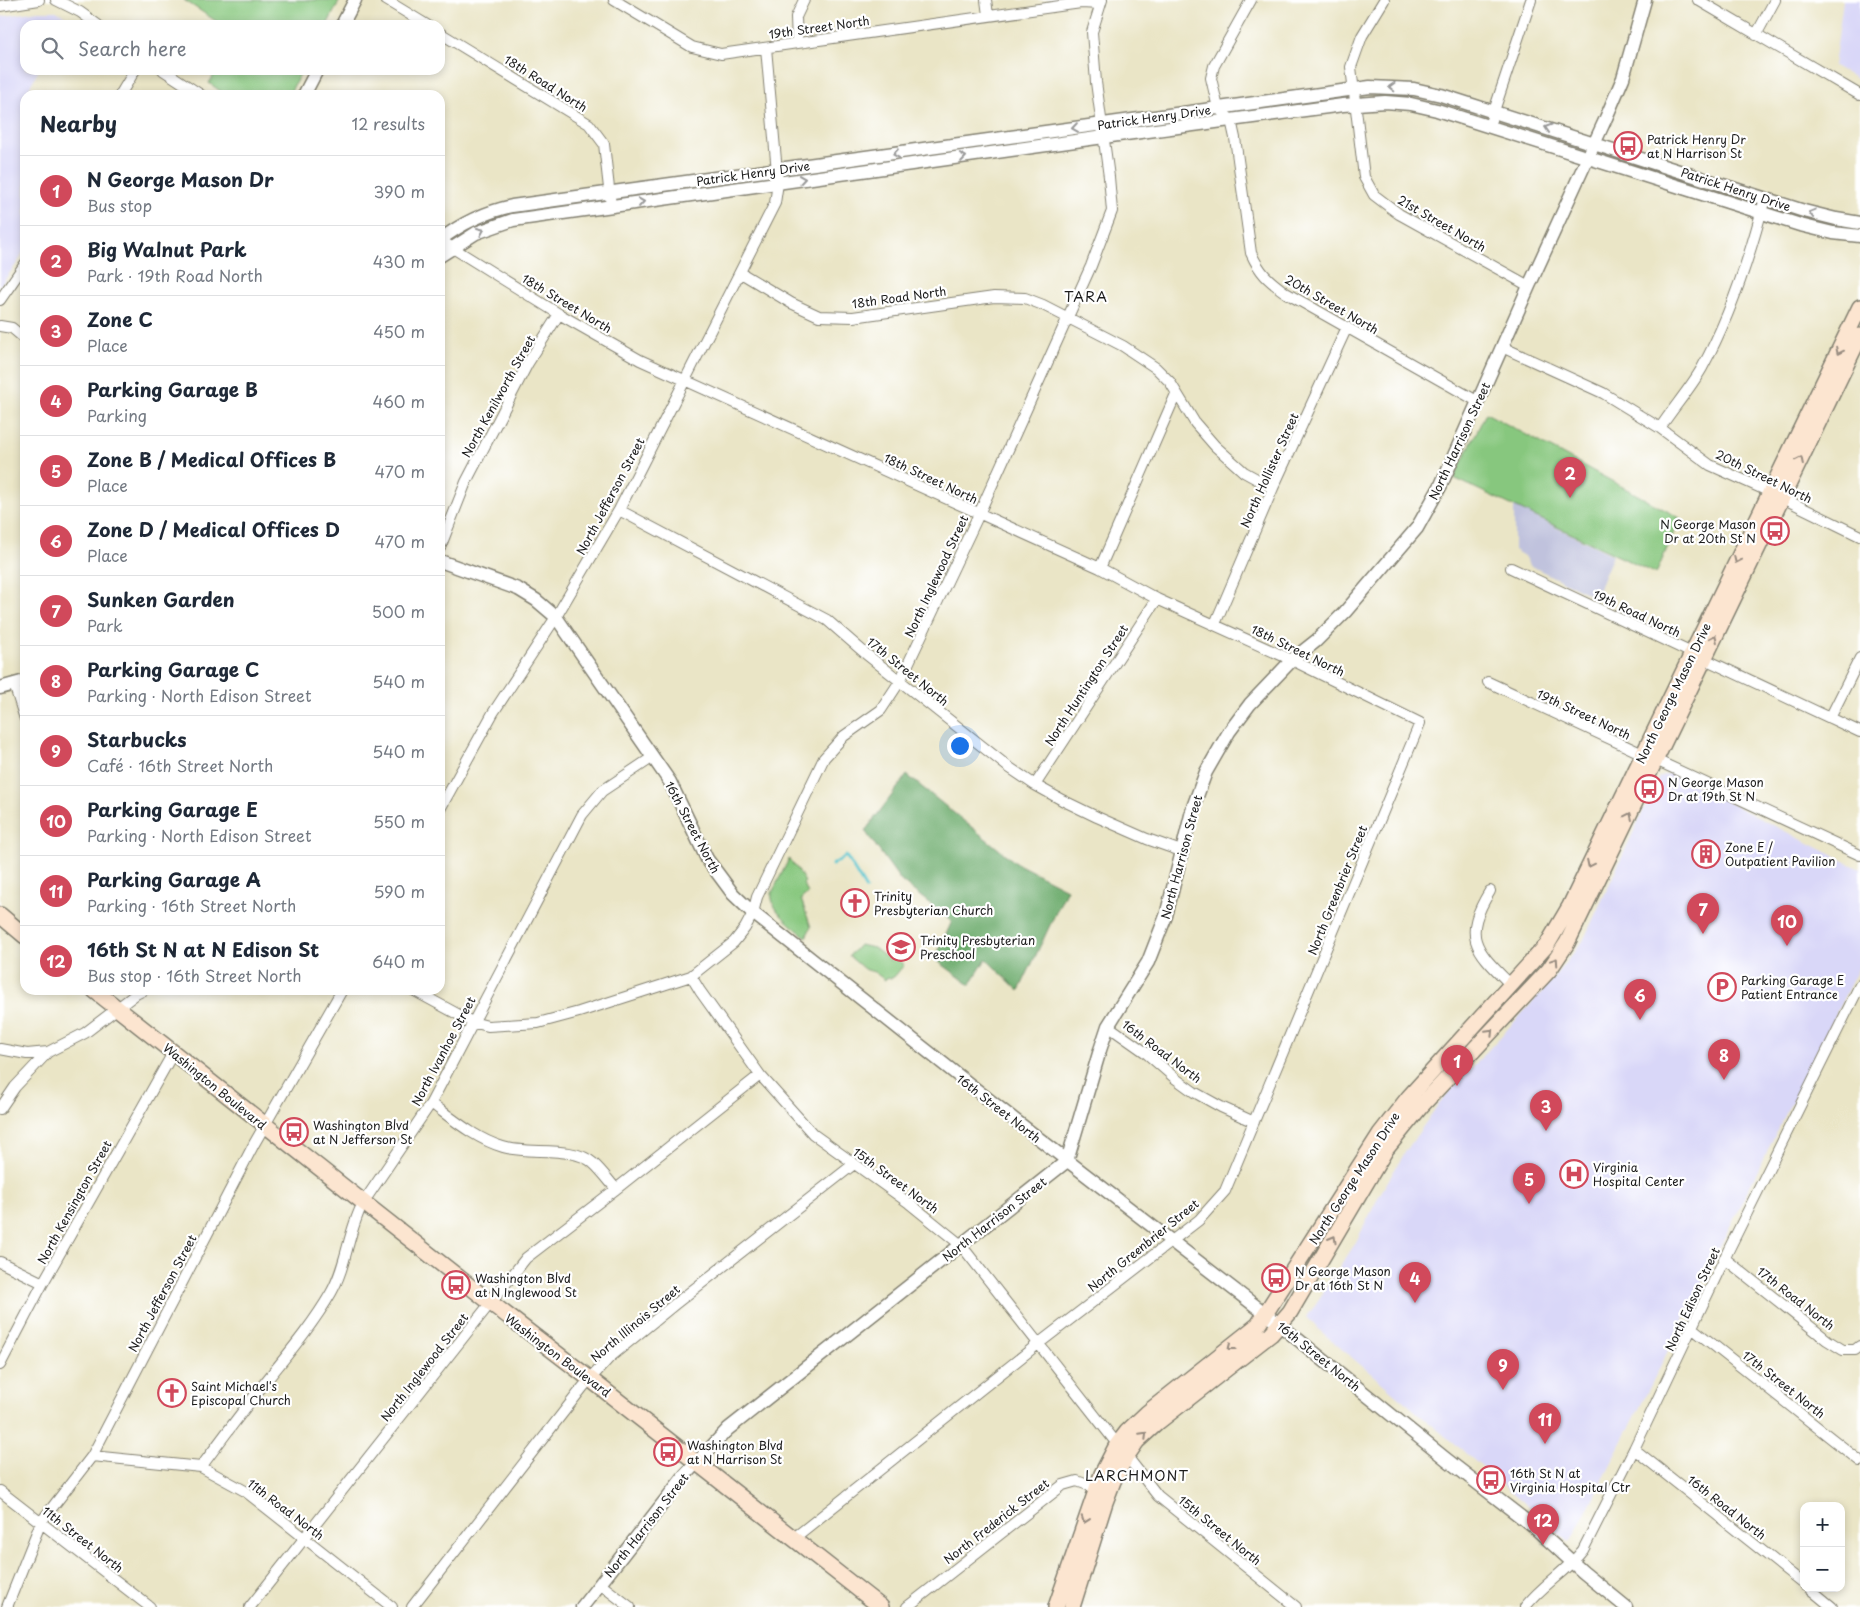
<!DOCTYPE html>
<meta charset="utf-8">
<style>
:root{--surface:#fff;--page:#f6f6f7;--text:#1f2937;--muted:#747a83;--line:#e0e1e3;--accent:#d1495b}
body{margin:0;font-family:"Playpen Sans",sans-serif;background:var(--page);color:var(--text)}
.controls{position:absolute;right:15px;bottom:15px;display:grid;overflow:hidden;border-radius:10px;box-shadow:0 2px 8px #0003}
.controls button{width:45px;height:45px;display:grid;place-items:center;padding:0;border:0;border-bottom:1px solid var(--line);background:var(--surface);color:var(--text);font:25px sans-serif}
.you{position:absolute;left:959px;top:745px;width:18px;height:18px;margin:-12px;border:4px solid #fff;border-radius:50%;background:#1a73e8;box-shadow:0 0 0 8px #1a73e833}
.badge{display:grid;place-items:center;width:32px;height:32px;border-radius:50%;background:var(--accent);color:#fff;font-size:16px;font-weight:700}
.pin{position:absolute;translate:-50% -41px;filter:drop-shadow(0 1px 2px #0008)}
.pin::after{content:'';position:absolute;top:26px;width:18px;height:15px;background:inherit;clip-path:polygon(0 0,100% 0,50% 100%)}
.list{margin:0;padding:0;list-style:none}
h2{display:flex;justify-content:space-between;align-items:center;height:65px;margin:0;padding:0 20px;font-size:21px}
h2 small{font-size:16px;font-weight:400;color:var(--muted)}
.list li{display:grid;grid-template-columns:32px 1fr auto;gap:15px;align-items:center;box-sizing:border-box;height:70px;padding:0 20px;border-top:1px solid var(--line)}
.list b{display:block;font-size:19px;white-space:nowrap}
.list p{margin:0;font-size:16px;white-space:nowrap;color:var(--muted)}
.list em{font-size:16px;font-style:normal;color:var(--muted)}
.icon{flex:none;width:28px;height:28px;fill:none;stroke:currentColor;stroke-width:2;stroke-linecap:round;stroke-linejoin:round}
.map{position:relative;flex:none;width:1860px;height:1607px;overflow:hidden}
.search{position:absolute;background:var(--surface);box-shadow:0 2px 8px #0003;left:20px;top:20px;width:425px;height:55px;display:flex;align-items:center;gap:12px;box-sizing:border-box;padding:0 18px;border-radius:15px;color:var(--muted);font-size:19px}
.panel{position:absolute;background:var(--surface);box-shadow:0 2px 8px #0003;left:20px;top:90px;width:425px;height:905px;border-radius:15px}
.map>svg:first-child{display:block}
</style>
<div class="map">
<svg width="1860" height="1607" viewBox="0 0 1860 1607">
<rect width="100%" height="100%" fill="#fff"/>
<filter id="ink" filterUnits="userSpaceOnUse"><feTurbulence type="fractalNoise" baseFrequency=".02" numOctaves="2"/><feDisplacementMap in="SourceGraphic" scale="10" xChannelSelector="R" yChannelSelector="G"/><feConvolveMatrix kernelMatrix="1 2 1 2 8 2 1 2 1" color-interpolation-filters="sRGB"/></filter>
<filter id="wash" filterUnits="userSpaceOnUse"><feTurbulence type="fractalNoise" baseFrequency=".0096" numOctaves="4" result="noise"/><feDisplacementMap in="SourceGraphic" scale="20" xChannelSelector="R" yChannelSelector="G"/><feGaussianBlur stdDeviation="1.12" result="paint"/><feColorMatrix in="noise" values="0 0 0 0 0 0 0 0 0 0 0 0 0 0 0 0 0 1.4 0 .05"/><feComposite in="paint" operator="in"/></filter>
<g filter="url(#wash)">
<rect width="100%" height="100%" fill="#eae5c6"/>
<path fill="#d9d7f8" d="M1843,0h17v81l-26,-15z
M38,11h18l11,6 -4,8h-38v45h14l-16,29 2,1v148l-7,14 -18,24v-269z
M1670,773l190,96v96l-228,458 -62,120 -23,-21 -229,-193 -11,-12 48,-73 24,-48 27,-45 34,-49 101,-109 42,-52 76,-164z"/>
<path fill="#c0c2dd" d="M1514,507l99,48 -18,42 -66,-32 -5,-9 -10,-6z"/>
<path fill="#87c77e" stroke="#52724d" d="M184,0h156l-13,25h-105z
M217,70h85l-13,25h-63l-17,-12z
M1486,413l194,105 -24,56 -202,-96z
M789,859l8,10 8,13 -2,2 5,9 -7,6 10,28 -5,10c-12,-10 -37,-27 -34,-44z
M859,945l15,3 17,13 3,-4 10,8 -10,12 -4,1 -2,-1 -3,3 -11,-8 -10,-3 -15,-13z"/>
<path fill="#6dac6d" stroke="#446444" d="M907,775l109,88 51,26 -48,102 -33,-32 -16,26 -35,-26 17,-38 -51,-40 -36,-50z"/>
<g fill="none" stroke-linecap="round" stroke-linejoin="round">
<path stroke="#57c4ce" stroke-width="3" d="M832,865l14,-9 20,33"/>
</g>
</g>
<g filter="url(#ink)">
<g fill="none" stroke-linecap="round" stroke-linejoin="round">
<defs>
<path id="minor" d="M56,0l24,12 18,13
M386,0l41,25
M614,0l78,47 29,7 360,-51 19,1
M986,0l2,15
M1251,0l-37,66 -3,12 7,30 13,12 4,18 16,115c9,20 17,27 35,40l191,108
M1384,0l-22,36 -11,31 13,110 10,18 25,19 130,72
M1698,0l162,95
M0,6l39,-6
M440,33l149,91 15,20 7,62
M1756,35l19,-35
M797,43l-1,-26 8,-17
M163,70l38,25
M120,95l15,-25
M1489,126l42,-126
M440,240l119,74 81,46 460,208 57,31 135,61 128,63 -195,468 -26,29 -161,124 -244,194
M741,273l50,30 28,13 34,1 141,-20 31,1 18,7 80,41 33,22 14,14 25,41 20,23 29,26 29,16
M0,300l25,-36
M0,326l12,2 13,11
M1502,347l101,46 57,35 50,37 60,27 90,44
M1660,428c13,-20 30,-39 42,-60 29,-53 48,-112 63,-170
M619,510l208,110 39,34 141,112 28,19 27,15 35,17 50,22 34,12
M440,548l26,-66 62,-119 31,-49
M1100,568l76,-174
M1511,568l349,164
M1215,624l58,-136 74,-161
M1488,682l372,173
M14,684l11,35
M1830,718l30,-60
M1035,785l122,-186
M440,809l53,-96 63,-96 63,-107 156,-307 3,-20 -12,-135
M1490,891c-29,47 -14,59 21,94
M691,976l9,15 60,84 53,59 96,69 52,42 197,251 138,111
M413,990l59,32 16,4 50,-3 41,-11 112,-36 43,-34 11,-14 8,-15 4,-16 15,-31 52,-108 20,-22 37,-26 19,-29 79,-167 112,-248 21,-55 -3,-34 -13,-95 -4,-50 10,-32
M1108,1026l37,26 31,27 18,13 27,15 33,15
M0,1049l27,5 21,-2 37,-19 51,-39 8,-4
M431,1103c23,17 45,36 72,44 27,8 70,-2 90,16 9,8 16,18 23,26
M0,1109l15,-22 33,-35
M1724,1258l103,82 16,10h12l5,-4
M0,1262l43,21
M1692,1328l168,133
M0,1365l43,-82 130,-230
M1634,1449l170,135
M92,1456l109,11 44,24 147,116
M201,1467c20,-27 41,-55 62,-82 24,-30 49,-59 68,-92 16,-28 17,-62 32,-90l68,-100 151,-288 20,-24 51,-34
M0,1491l150,116
M600,1584l30,23
M1809,1588l23,19
M7,1607l34,-85 51,-66 162,-312 88,-154
M250,1607l276,-349 90,-69 144,-114
M412,1607l171,-220 27,-30 65,-53 179,-140
M907,1607l156,-122 14,-4 24,9
M1525,1607c17,-22 41,-35 58,-57l51,-101 95,-200 131,-264"/>
<path id="tertiary" d="M342,25l13,-25
M304,95l13,-25
M440,240c22,-17 45,-28 72,-34l858,-119 44,2 27,6 363,116 32,8 24,4
M440,256l36,-23 37,-13 605,-85 225,-30 42,-3 26,2 26,6 363,115 33,8 27,3
M440,561l78,28 18,11 20,17 114,165 37,77 26,35 20,19 245,194 282,218 166,134 88,68 49,45 43,35
M0,688l25,-7
M582,1607l103,-132 43,-46 339,-268 33,-111 8,-24 40,-64 18,-46 27,-109 13,-35 23,-40 21,-28 42,-44 24,-19 29,-29 72,-84 24,-43 88,-199 77,-168 17,-40 22,-78"/>
<path id="secondary" d="M0,915l25,21
M94,990l397,313 99,76 291,228
M1056,1607l46,-133 15,-29 10,-13 20,-19 111,-88 122,-191 29,-37 138,-152 23,-39 290,-599
M1072,1607l33,-105 8,-21 13,-24 11,-16 21,-19 113,-88 19,-22 96,-163 35,-43 128,-136 18,-27 293,-607"/>
</defs>
<use href="#minor" stroke="#838071" stroke-width="12"/>
<use href="#tertiary" stroke="#838071" stroke-width="15"/>
<use href="#secondary" stroke="#838071" stroke-width="18"/>
<use href="#minor" stroke="#fff" stroke-width="10"/>
<use href="#tertiary" stroke="#fff" stroke-width="12"/>
<use href="#secondary" stroke="#fce5d0" stroke-width="15"/>
</g>
<defs><path id="oneway-chevron" d="M-2-3.5L2.5 0L-2 3.5" fill="none" stroke-width="1.6" stroke-linecap="round" stroke-linejoin="round" transform="scale(1.25)"/></defs>
<g stroke="#999">
<use href="#oneway-chevron" transform="translate(1392 87) rotate(-178)"/>
<use href="#oneway-chevron" transform="translate(1075 128) rotate(172)"/>
<use href="#oneway-chevron" transform="translate(1548 128) rotate(-162)"/>
<use href="#oneway-chevron" transform="translate(896 154) rotate(172)"/>
<use href="#oneway-chevron" transform="translate(963 157) rotate(-8)"/>
<use href="#oneway-chevron" transform="translate(802 179) rotate(-8)"/>
<use href="#oneway-chevron" transform="translate(641 202) rotate(-8)"/>
<use href="#oneway-chevron" transform="translate(1812 213) rotate(-163)"/>
<use href="#oneway-chevron" transform="translate(481 231) rotate(-23)"/>
</g>
<g stroke="#978b7f">
<use href="#oneway-chevron" transform="translate(1839 351) rotate(116)"/>
<use href="#oneway-chevron" transform="translate(1800 460) rotate(-64)"/>
<use href="#oneway-chevron" transform="translate(1737 560) rotate(115)"/>
<use href="#oneway-chevron" transform="translate(1714 638) rotate(-64)"/>
<use href="#oneway-chevron" transform="translate(1629 816) rotate(-65)"/>
<use href="#oneway-chevron" transform="translate(1590 864) rotate(116)"/>
<use href="#oneway-chevron" transform="translate(1555 961) rotate(-56)"/>
<use href="#oneway-chevron" transform="translate(1490 1032) rotate(-46)"/>
<use href="#oneway-chevron" transform="translate(1333 1239) rotate(-60)"/>
<use href="#oneway-chevron" transform="translate(1231 1347) rotate(142)"/>
<use href="#oneway-chevron" transform="translate(1144 1435) rotate(-45)"/>
<use href="#oneway-chevron" transform="translate(1085 1520) rotate(110)"/>
</g>
</g>
<defs>
<symbol id="bus-ring" viewBox="-11 -11 22 22"><circle r="9.5" fill="#fff" stroke="#d1495b" stroke-width="1.5"/><path d="M-5-6H5V4H4V6H2V4H-2V6H-4V4H-5ZM-3.5-4V0h7V-4ZM-3.5 1.2v1.5H-2V1.2ZM2 1.2v1.5H3.5V1.2Z" fill="#d1495b"/></symbol>
<symbol id="building-ring" viewBox="-11 -11 22 22"><circle r="9.5" fill="#fff" stroke="#d1495b" stroke-width="1.5"/><path d="M-4-6H4V6H1V3H-1V6H-4ZM-2.5-4.3h1.7v1.8h-1.7ZM.8-4.3h1.7v1.8H.8ZM-2.5-1h1.7V.8h-1.7ZM.8-1h1.7V.8H.8Z" fill="#d1495b"/></symbol>
<symbol id="church-ring" viewBox="-11 -11 22 22"><circle r="9.5" fill="#fff" stroke="#d1495b" stroke-width="1.5"/><path d="M-1.2-6h2.4v3.5h3.3v2.4h-3.3V6h-2.4V-.1h-3.3v-2.4h3.3Z" fill="#d1495b"/></symbol>
<symbol id="school-ring" viewBox="-11 -11 22 22"><circle r="9.5" fill="#fff" stroke="#d1495b" stroke-width="1.5"/><path d="M0-5L7-2L0 1L-7-2ZM-4 1L0 2.5L4 1V4Q0 6-4 4Z" fill="#d1495b"/></symbol>
<symbol id="parking-ring" viewBox="-11 -11 22 22"><circle r="9.5" fill="#fff" stroke="#d1495b" stroke-width="1.5"/><path d="M-3.5-5.5H1a3.5 3.5 0 0 1 0 7H-1V5.5H-3.5ZM-1-3.4V-.6H.8a1.4 1.4 0 0 0 0-2.8Z" fill="#d1495b"/></symbol>
<symbol id="hospital-ring" viewBox="-11 -11 22 22"><circle r="9.5" fill="#fff" stroke="#d1495b" stroke-width="1.5"/><path d="M-5-5h3v3.5h4V-5h3V5h-3V1.5h-4V5h-3Z" fill="#d1495b"/></symbol>
</defs>
<g fill-rule="evenodd">
<use href="#bus-ring" x="1612" y="130" width="32" height="32"/>
<use href="#bus-ring" x="1759" y="515" width="32" height="32"/>
<use href="#bus-ring" x="1633" y="773" width="32" height="32"/>
<use href="#building-ring" x="1690" y="838" width="32" height="32"/>
<use href="#church-ring" x="839" y="887" width="32" height="32"/>
<use href="#school-ring" x="885" y="931" width="32" height="32"/>
<use href="#parking-ring" x="1706" y="971" width="32" height="32"/>
<use href="#bus-ring" x="278" y="1116" width="32" height="32"/>
<use href="#hospital-ring" x="1558" y="1158" width="32" height="32"/>
<use href="#bus-ring" x="1260" y="1262" width="32" height="32"/>
<use href="#bus-ring" x="440" y="1269" width="32" height="32"/>
<use href="#church-ring" x="156" y="1377" width="32" height="32"/>
<use href="#bus-ring" x="652" y="1436" width="32" height="32"/>
<use href="#bus-ring" x="1475" y="1464" width="32" height="32"/>
</g>
<g text-anchor="middle" dominant-baseline="central" stroke-width="4.5" stroke-linejoin="round" paint-order="stroke">
<g font-size="12" fill="#1c1c1c" stroke="#fff">
<text transform="translate(819 27) rotate(-8)">19th Street North</text>
<text transform="translate(546 83) rotate(32)">18th Road North</text>
<text transform="translate(1154 117) rotate(-8)">Patrick Henry Drive</text>
<text transform="translate(753 173) rotate(-8)">Patrick Henry Drive</text>
<text transform="translate(1736 189) rotate(18)">Patrick Henry Drive</text>
<text transform="translate(1442 223) rotate(30)">21st Street North</text>
<text transform="translate(899 297) rotate(-8)">18th Road North</text>
<text transform="translate(567 303) rotate(31)">18th Street North</text>
<text transform="translate(1332 304) rotate(30)">20th Street North</text>
<text transform="translate(498 396) rotate(-61)">North Kenilworth Street</text>
<text transform="translate(1459 441) rotate(-65)">North Harrison Street</text>
<text transform="translate(1269 470) rotate(-66)">North Hollister Street</text>
<text transform="translate(1764 476) rotate(26)">20th Street North</text>
<text transform="translate(931 478) rotate(25)">18th Street North</text>
<text transform="translate(610 496) rotate(-62)">North Jefferson Street</text>
<text transform="translate(936 576) rotate(-65)">North Inglewood Street</text>
<text transform="translate(1637 613) rotate(25)">19th Road North</text>
<text transform="translate(1298 650) rotate(26)">18th Street North</text>
<text transform="translate(908 671) rotate(39)">17th Street North</text>
<text transform="translate(1086 685) rotate(-57)">North Huntington Street</text>
<text transform="translate(1673 693) rotate(-64)">North George Mason Drive</text>
<text transform="translate(1584 714) rotate(25)">19th Street North</text>
<text transform="translate(693 827) rotate(62)">16th Street North</text>
<text transform="translate(1181 857) rotate(-75)">North Harrison Street</text>
<text transform="translate(1337 890) rotate(-68)">North Greenbrier Street</text>
<text transform="translate(443 1051) rotate(-62)">North Ivanhoe Street</text>
<text transform="translate(1162 1051) rotate(37)">16th Road North</text>
<text transform="translate(215 1086) rotate(39)">Washington Boulevard</text>
<text transform="translate(999 1108) rotate(38)">16th Street North</text>
<text transform="translate(1354 1178) rotate(-57)">North George Mason Drive</text>
<text transform="translate(896 1180) rotate(36)">15th Street North</text>
<text transform="translate(74 1202) rotate(-61)">North Kensington Street</text>
<text transform="translate(994 1219) rotate(-38)">North Harrison Street</text>
<text transform="translate(1143 1245) rotate(-39)">North Greenbrier Street</text>
<text transform="translate(162 1293) rotate(-62)">North Jefferson Street</text>
<text transform="translate(1796 1298) rotate(38)">17th Road North</text>
<text transform="translate(1692 1299) rotate(-65)">North Edison Street</text>
<text transform="translate(635 1323) rotate(-40)">North Illinois Street</text>
<text transform="translate(558 1355) rotate(37)">Washington Boulevard</text>
<text transform="translate(1319 1356) rotate(39)">16th Street North</text>
<text transform="translate(424 1367) rotate(-52)">North Inglewood Street</text>
<text transform="translate(1784 1384) rotate(38)">17th Street North</text>
<text transform="translate(1727 1507) rotate(38)">16th Road North</text>
<text transform="translate(286 1509) rotate(37)">11th Road North</text>
<text transform="translate(996 1521) rotate(-38)">North Frederick Street</text>
<text transform="translate(646 1525) rotate(-52)">North Harrison Street</text>
<text transform="translate(1220 1530) rotate(39)">15th Street North</text>
<text transform="translate(83 1539) rotate(38)">11th Street North</text>
</g>
<g font-size="12" fill="#1c1c1c" stroke="#fff" text-anchor="start">
<text x="1647" y="139">Patrick Henry Dr<tspan x="1647" dy="14">at N Harrison St</tspan></text>
<text x="1756" y="524" text-anchor="end">N George Mason<tspan x="1756" dy="14">Dr at 20th St N</tspan></text>
<text x="1668" y="782">N George Mason<tspan x="1668" dy="14">Dr at 19th St N</tspan></text>
<text x="1725" y="847">Zone E /<tspan x="1725" dy="14">Outpatient Pavilion</tspan></text>
<text x="874" y="896">Trinity<tspan x="874" dy="14">Presbyterian Church</tspan></text>
<text x="920" y="940">Trinity Presbyterian<tspan x="920" dy="14">Preschool</tspan></text>
<text x="1741" y="980">Parking Garage E<tspan x="1741" dy="14">Patient Entrance</tspan></text>
<text x="313" y="1125">Washington Blvd<tspan x="313" dy="14">at N Jefferson St</tspan></text>
<text x="1593" y="1167">Virginia<tspan x="1593" dy="14">Hospital Center</tspan></text>
<text x="1295" y="1271">N George Mason<tspan x="1295" dy="14">Dr at 16th St N</tspan></text>
<text x="475" y="1278">Washington Blvd<tspan x="475" dy="14">at N Inglewood St</tspan></text>
<text x="191" y="1386">Saint Michael's<tspan x="191" dy="14">Episcopal Church</tspan></text>
<text x="687" y="1445">Washington Blvd<tspan x="687" dy="14">at N Harrison St</tspan></text>
<text x="1510" y="1473">16th St N at<tspan x="1510" dy="14">Virginia Hospital Ctr</tspan></text>
</g>
<g font-size="14" letter-spacing="1" fill="#1c1c1c" stroke="#fff">
<text x="1086" y="296">TARA</text>
<text x="1137" y="1475">LARCHMONT</text>
</g>
</g>
</svg>
<div class="controls">
<button>+</button>
<button>−</button>
</div>
<div class="you"></div>
<div class="pin badge" style="left:1457px;top:1086px">1</div>
<div class="pin badge" style="left:1570px;top:498px">2</div>
<div class="pin badge" style="left:1546px;top:1131px">3</div>
<div class="pin badge" style="left:1415px;top:1303px">4</div>
<div class="pin badge" style="left:1529px;top:1204px">5</div>
<div class="pin badge" style="left:1640px;top:1020px">6</div>
<div class="pin badge" style="left:1703px;top:934px">7</div>
<div class="pin badge" style="left:1724px;top:1080px">8</div>
<div class="pin badge" style="left:1503px;top:1390px">9</div>
<div class="pin badge" style="left:1787px;top:946px">10</div>
<div class="pin badge" style="left:1545px;top:1444px">11</div>
<div class="pin badge" style="left:1543px;top:1545px">12</div>
<div class="search"><svg class="icon" aria-label="search" viewBox="0 0 24 24"><circle cx="10" cy="10" r="6"/><path d="M15 15l6 6"/></svg>Search here</div>
<section class="panel">
<h2>Nearby<small>12 results</small></h2>
<ul class="list">
<li><span class="badge">1</span><div><b>N George Mason Dr</b><p>Bus stop</p></div><em>390 m</em></li>
<li><span class="badge">2</span><div><b>Big Walnut Park</b><p>Park · 19th Road North</p></div><em>430 m</em></li>
<li><span class="badge">3</span><div><b>Zone C</b><p>Place</p></div><em>450 m</em></li>
<li><span class="badge">4</span><div><b>Parking Garage B</b><p>Parking</p></div><em>460 m</em></li>
<li><span class="badge">5</span><div><b>Zone B / Medical Offices B</b><p>Place</p></div><em>470 m</em></li>
<li><span class="badge">6</span><div><b>Zone D / Medical Offices D</b><p>Place</p></div><em>470 m</em></li>
<li><span class="badge">7</span><div><b>Sunken Garden</b><p>Park</p></div><em>500 m</em></li>
<li><span class="badge">8</span><div><b>Parking Garage C</b><p>Parking · North Edison Street</p></div><em>540 m</em></li>
<li><span class="badge">9</span><div><b>Starbucks</b><p>Café · 16th Street North</p></div><em>540 m</em></li>
<li><span class="badge">10</span><div><b>Parking Garage E</b><p>Parking · North Edison Street</p></div><em>550 m</em></li>
<li><span class="badge">11</span><div><b>Parking Garage A</b><p>Parking · 16th Street North</p></div><em>590 m</em></li>
<li><span class="badge">12</span><div><b>16th St N at N Edison St</b><p>Bus stop · 16th Street North</p></div><em>640 m</em></li>
</ul>
</section>
</div>
